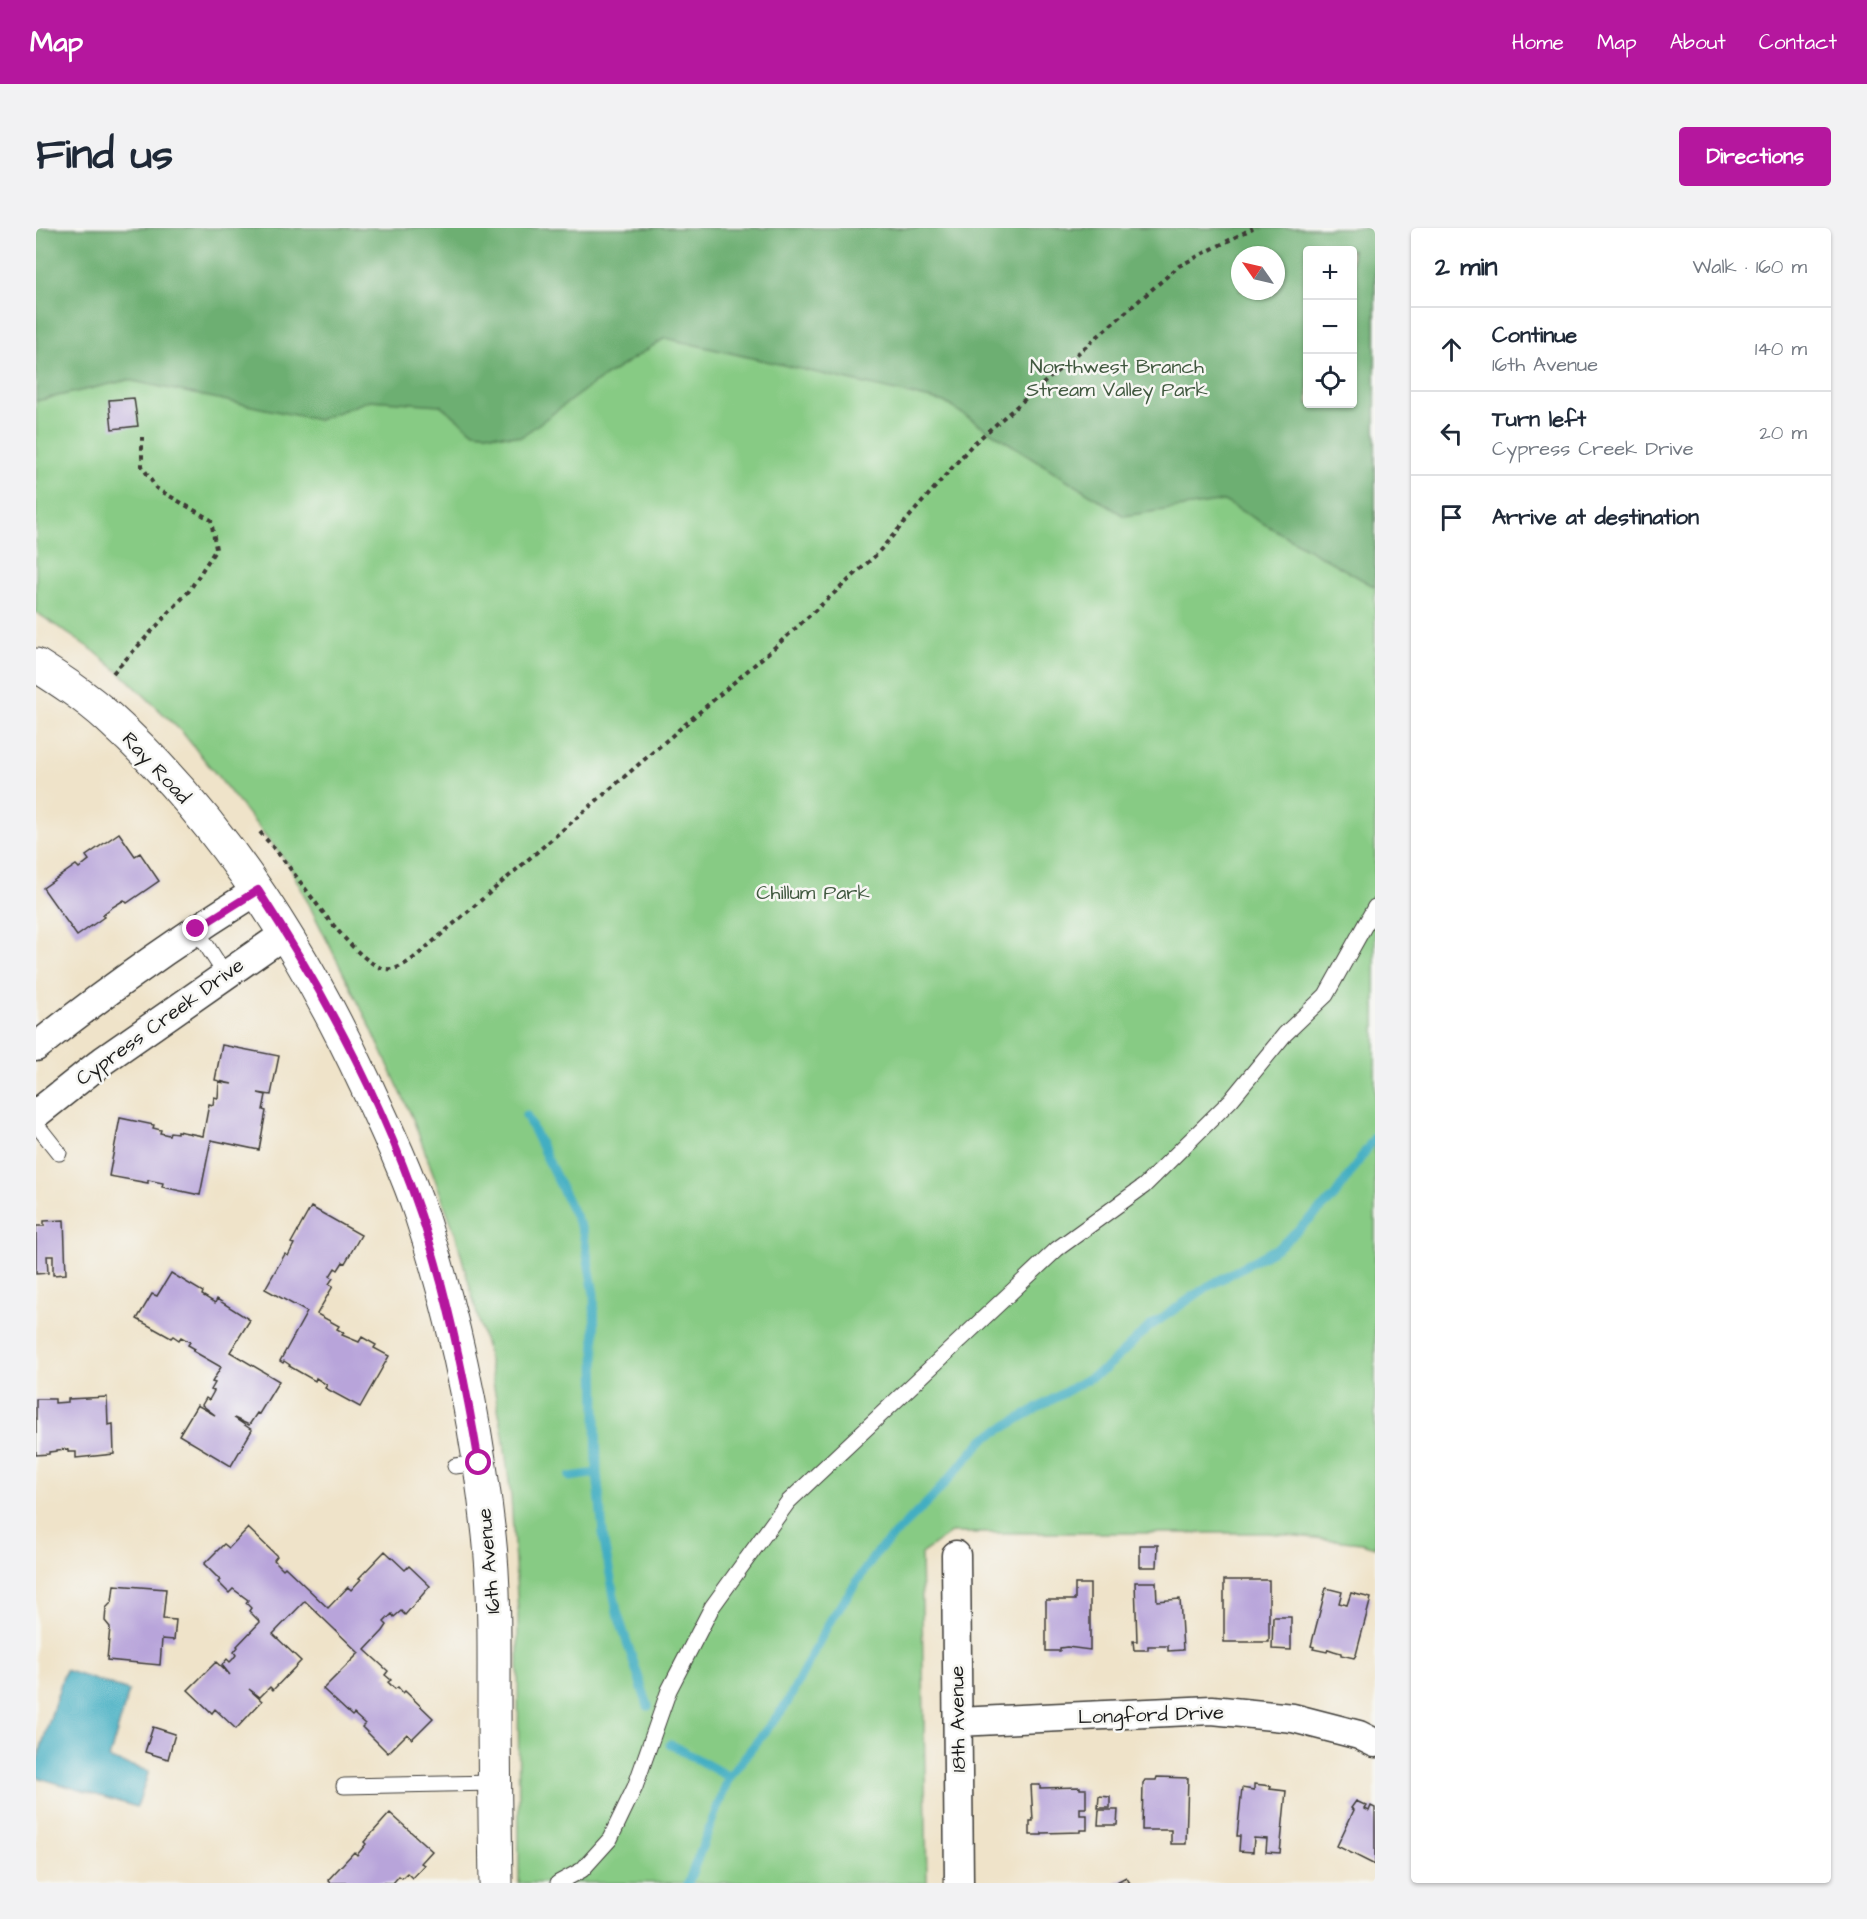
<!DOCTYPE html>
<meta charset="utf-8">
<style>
:root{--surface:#fff;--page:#f2f2f3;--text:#1f2937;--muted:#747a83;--line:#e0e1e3;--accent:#b5179e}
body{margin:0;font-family:"Architects Daughter",sans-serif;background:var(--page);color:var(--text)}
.controls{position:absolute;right:18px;top:18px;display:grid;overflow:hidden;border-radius:6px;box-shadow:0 2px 4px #0004}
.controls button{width:54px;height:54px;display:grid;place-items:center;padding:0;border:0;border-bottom:2px solid var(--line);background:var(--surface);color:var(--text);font:30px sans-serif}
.compass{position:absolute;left:1195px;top:18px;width:54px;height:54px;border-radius:50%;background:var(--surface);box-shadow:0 2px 4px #0004;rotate:304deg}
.stop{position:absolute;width:18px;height:18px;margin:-14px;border:4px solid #b5179e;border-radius:50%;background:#fff}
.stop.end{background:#b5179e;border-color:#fff;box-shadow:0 2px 6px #0008}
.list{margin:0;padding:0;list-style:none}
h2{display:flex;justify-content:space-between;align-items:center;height:78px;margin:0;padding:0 24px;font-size:26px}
h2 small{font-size:20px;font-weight:400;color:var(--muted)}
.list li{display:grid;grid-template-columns:39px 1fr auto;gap:18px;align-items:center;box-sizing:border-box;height:84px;padding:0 24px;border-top:2px solid var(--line)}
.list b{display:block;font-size:22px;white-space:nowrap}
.list p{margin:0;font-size:20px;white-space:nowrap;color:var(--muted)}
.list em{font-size:20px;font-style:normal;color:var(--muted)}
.icon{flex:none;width:33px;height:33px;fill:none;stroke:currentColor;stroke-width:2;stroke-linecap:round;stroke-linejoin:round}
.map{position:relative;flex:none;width:1339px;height:1655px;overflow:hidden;border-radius:6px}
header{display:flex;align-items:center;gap:36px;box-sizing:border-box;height:84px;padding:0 30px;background:var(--accent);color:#fff}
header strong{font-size:28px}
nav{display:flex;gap:33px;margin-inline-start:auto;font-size:21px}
.intro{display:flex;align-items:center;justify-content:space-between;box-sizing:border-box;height:144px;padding:0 36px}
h1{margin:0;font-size:42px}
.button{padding:15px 27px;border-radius:6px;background:var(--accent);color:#fff;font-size:21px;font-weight:700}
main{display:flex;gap:36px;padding:0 36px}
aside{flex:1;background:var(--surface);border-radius:6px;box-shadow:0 2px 4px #0004}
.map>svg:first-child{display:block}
</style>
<header>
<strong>Map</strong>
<nav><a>Home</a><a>Map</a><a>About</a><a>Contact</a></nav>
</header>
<div class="intro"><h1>Find us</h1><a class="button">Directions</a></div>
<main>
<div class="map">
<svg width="1339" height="1655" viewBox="0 0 1339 1655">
<rect width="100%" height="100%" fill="#f6f6f2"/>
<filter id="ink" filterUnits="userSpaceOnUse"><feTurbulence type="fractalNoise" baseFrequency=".0167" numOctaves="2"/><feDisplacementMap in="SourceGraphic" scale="12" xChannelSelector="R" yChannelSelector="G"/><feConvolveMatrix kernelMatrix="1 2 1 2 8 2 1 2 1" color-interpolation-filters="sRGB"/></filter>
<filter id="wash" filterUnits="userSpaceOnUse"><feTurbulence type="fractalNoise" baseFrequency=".008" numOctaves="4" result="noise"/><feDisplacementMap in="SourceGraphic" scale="24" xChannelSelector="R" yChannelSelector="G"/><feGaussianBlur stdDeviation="1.35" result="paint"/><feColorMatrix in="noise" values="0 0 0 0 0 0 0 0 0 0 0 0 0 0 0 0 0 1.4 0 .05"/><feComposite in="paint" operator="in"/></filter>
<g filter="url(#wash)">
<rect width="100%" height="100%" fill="#efe3c9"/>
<path fill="#87cb84" stroke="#527450" stroke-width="1.5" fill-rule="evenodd" d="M0,0h1339v1319l-14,-4 -92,-10h-318l-30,21 6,329h-408l-1,-271 -7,-115 -8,-63 -16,-83 -31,-115 -43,-117 -43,-93 -81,-161 -107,-133 -56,-54 -32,-27 -58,-39zM1272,22h44v154h-44zM1204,27h36v36h-36z"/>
<path fill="#6daf72" stroke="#446647" stroke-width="1.5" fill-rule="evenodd" d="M0,0h1339v359l-151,-86 -100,15 -180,-114 -279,-64 -75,48 -69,51 -47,-5 -34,-27 -70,-5 -52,20 -190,-40 -92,21zM1272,22h44v154h-44zM1204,27h36v36h-36z"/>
<path fill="#43aec2" stroke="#30656f" stroke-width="1.5" d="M29,1442l64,21 -20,68 40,12 -12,36 -101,-30v-13z"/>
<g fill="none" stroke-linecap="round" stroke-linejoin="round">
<path stroke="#43aec2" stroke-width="9" d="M490,887l57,117 11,62 3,179 7,69 13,70 31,94
M534,1249l27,-4
M634,1516l59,33
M652,1655l41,-106 57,-72 44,-84 47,-69 53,-52 54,-61 121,-70 44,-42 58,-40 72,-40 55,-50 41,-60"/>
</g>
<g id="blocks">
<path fill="#b8a4da" d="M98,170l4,28 -26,3 -3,-29z
M83,605l16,23 5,-3 19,28 -32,22 -3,-3 -13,8 -9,7 2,2 -27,19 -34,-48 33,-23 3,3 10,-8 -3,-4z
M186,817l57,11 -8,39 -13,-2 8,2 -3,15 3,1 -7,39 -48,-10 -11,55 -38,-8 1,-4 -15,-3v3l-39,-7 11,-58 34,7 -1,3 8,2 -1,3 9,2 1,-3 7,1v-2l26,5 6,-32 4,1 1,-8 4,1 1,-16 13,2 -17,-4z
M275,979l50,28 -16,28 -2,-1 -5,8 -3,-2 -5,8 3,2 -4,6 4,2 -16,28 22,12 -2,3 7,4 -2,2 17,7 3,-5 14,8 -2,3 15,8 -29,51 -35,-19 2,-3 -11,-7 -1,3 -26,-15 1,-1 -6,-4 -1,2 -3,-2 27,-49 -42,-23 20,-35 3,2 6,-12 -3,-1z
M28,992l2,54 -13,1v-19h-6l1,17 -12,1v-48h8v-5z
M135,1045l32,19 -1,3 13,8 2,-4 33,21 -20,32 49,29 -20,33 -2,-1 -8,12 -15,-7 18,12 -21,36 -52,-31 18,-30 18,10 -13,-10 4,-7 3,2 5,-9 -3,-1 4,-7 -3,-1 9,-15 -28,-16 2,-2 -7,-4 2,-3 -9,-5 -2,3 -6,-4 -2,2 -34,-19 15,-25 5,2z
M71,1169l1,28 5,-1 1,30 -38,4v-6h-8v-3l-11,1v1l-8,1v2l-13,1v-56h19v4l13,-1v-3z
M212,1300l29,28 -3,4 9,9 2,-2 43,41 20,-21 3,3 10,-11 -2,-1 26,-27 20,19 4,-4 21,20 -25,29 -4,-4 -7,6 -2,-3 -8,8 3,3 -4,6 -18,19 23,21 -3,4 6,5 -3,2 7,7 3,-2 5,6 2,-2 28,27 -21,21 -5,-5 -19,19 -26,-26 3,-3 -11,-10 -2,2 -29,-27 36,-36 -54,-52 -32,33 28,27 -28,29 -3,-3 -10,10 -11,-8 13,12 -26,28 -21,-20 -3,4 -24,-23 28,-28 14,13 -8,-10 5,-6 3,3 3,-3 3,-4 -2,-3 4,-5 -1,-1 23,-24 -11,-11 2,-3 -5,-5 2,-3 -15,-11 -4,4 -11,-11 2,-2 -16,-16 20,-20 5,4z
M1104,1317h18l-1,22h-17z
M1188,1352h45v62h-45z
M1099,1354h21l1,19 23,-2 3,51 -15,1v-5h-20v4h-14l-1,-9h4z
M1039,1356h15v66l-23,-3 -7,1v3h-14v-51h29z
M78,1357l52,4 -3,30 13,1 -2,20 -12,-1 -2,26 -53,-5 3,-33 -5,-6 1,-13 6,-6z
M1290,1360l16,4 -3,11 8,2 4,-12 20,5 -15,57 -2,3 -13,-3v-2l-7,-2 -6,-2 -1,3 -14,-3 1,-2 -3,-1z
M1237,1389h18v33l-19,-1z
M117,1499l22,7 -7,25 -23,-7z
M1121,1549l31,1 -2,66h-15v-14h-29l1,-47 2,-3h11z
M1218,1556l17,2 -1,3 16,2 -6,62 -14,-1 1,-13 -13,-1 -1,14 -14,-1 1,-15h-3l5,-48 12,2z
M995,1557h9v3l40,-1v2h6v19h-6v7h7v15h-7v2l-38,1v2h-12v-14h3z
M1063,1568l11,1v11h-12z
M1320,1573l11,5 -2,3 4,2 2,-5 4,2v57l-38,-19 17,-36 -3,-2z
M1063,1582h19l-1,15h-19z
M354,1585l42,38 -11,12 3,2 -12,13 -5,-5 -5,5 -3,-2 -6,7h-62l-3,-3 26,-28 3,3 9,-11 -2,-2z
M1090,1649l4,6h-15z"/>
</g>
</g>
<g filter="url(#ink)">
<use href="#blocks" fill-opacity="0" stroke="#3c3a36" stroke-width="1.5"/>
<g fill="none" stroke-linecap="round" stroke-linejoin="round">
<defs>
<path id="service" d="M160,701l29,45
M0,896l23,29
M419,1238l24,-3
M308,1558l150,-3
M522,1655l24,-13 28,-31 25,-52 34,-97 43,-83 76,-105 269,-253 87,-63 87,-86 54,-66 41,-39 49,-88"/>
<path id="minor" d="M0,819c71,-57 145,-109 222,-157
M0,886l68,-54 182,-127
M920,1327l3,328
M922,1494l254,-12 81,8 66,17 16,8"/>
<path id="tertiary" d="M0,437c25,16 50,32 72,52 112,101 194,231 257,366 20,43 41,87 56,132 34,104 56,211 68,320 6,55 5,109 5,164 0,61 1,123 2,184"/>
</defs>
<use href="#service" stroke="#3c3a36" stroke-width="17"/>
<use href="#minor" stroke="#3c3a36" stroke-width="31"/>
<use href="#tertiary" stroke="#3c3a36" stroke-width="35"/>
<path stroke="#3c3a36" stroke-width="4" stroke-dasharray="4.5 4.5" stroke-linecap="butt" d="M77,445l76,-82 27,-42 -5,-29 -55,-32 -14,-22v-29
M224,604c12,14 24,28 35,43 17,22 63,90 91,94 16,2 32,-15 43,-24l346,-298 100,-91 97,-111 207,-179 74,-38"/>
<use href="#service" stroke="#fff" stroke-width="15"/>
<use href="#minor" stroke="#fff" stroke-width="28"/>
<use href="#tertiary" stroke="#fff" stroke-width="33"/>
</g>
</g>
<g fill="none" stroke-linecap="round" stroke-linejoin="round" filter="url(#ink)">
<path stroke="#b5179e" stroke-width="8" d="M160,701l62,-39c65,100 125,212 163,325 27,81 44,164 58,248"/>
</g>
<g text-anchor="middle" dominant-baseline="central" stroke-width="5" stroke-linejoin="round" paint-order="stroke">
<g font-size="20" fill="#415940" stroke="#f6f6f2">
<text x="1081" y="139">Northwest Branch<tspan x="1081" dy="23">Stream Valley Park</tspan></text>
<text x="777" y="665">Chillum Park</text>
</g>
<g font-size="20" fill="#1c1c1c" stroke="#f6f6f2">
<text transform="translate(120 540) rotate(47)">Ray Road</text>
<text transform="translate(124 794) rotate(-36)">Cypress Creek Drive</text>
<text transform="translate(453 1333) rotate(-95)">16th Avenue</text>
<text transform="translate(1115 1487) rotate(-2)">Longford Drive</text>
<text transform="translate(922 1491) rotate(-91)">18th Avenue</text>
</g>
</g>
</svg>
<div class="controls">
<button>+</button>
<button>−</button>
<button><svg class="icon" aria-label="locate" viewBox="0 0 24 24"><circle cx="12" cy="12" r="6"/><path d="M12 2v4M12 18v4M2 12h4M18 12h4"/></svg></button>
</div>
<svg class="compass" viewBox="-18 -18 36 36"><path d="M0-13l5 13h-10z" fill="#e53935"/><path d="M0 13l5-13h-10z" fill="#747a83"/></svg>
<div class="stop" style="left:443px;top:1235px"></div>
<div class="stop end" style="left:160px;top:701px"></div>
</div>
<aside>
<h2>2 min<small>Walk · 160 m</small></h2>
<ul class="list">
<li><svg class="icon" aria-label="ahead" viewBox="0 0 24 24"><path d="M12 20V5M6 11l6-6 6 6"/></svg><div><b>Continue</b><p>16th Avenue</p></div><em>140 m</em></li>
<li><svg class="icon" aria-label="left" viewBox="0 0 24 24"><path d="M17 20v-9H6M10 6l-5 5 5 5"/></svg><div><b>Turn left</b><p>Cypress Creek Drive</p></div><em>20 m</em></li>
<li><svg class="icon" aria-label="arrive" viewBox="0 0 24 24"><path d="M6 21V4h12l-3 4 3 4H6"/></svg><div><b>Arrive at destination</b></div></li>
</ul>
</aside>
</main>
